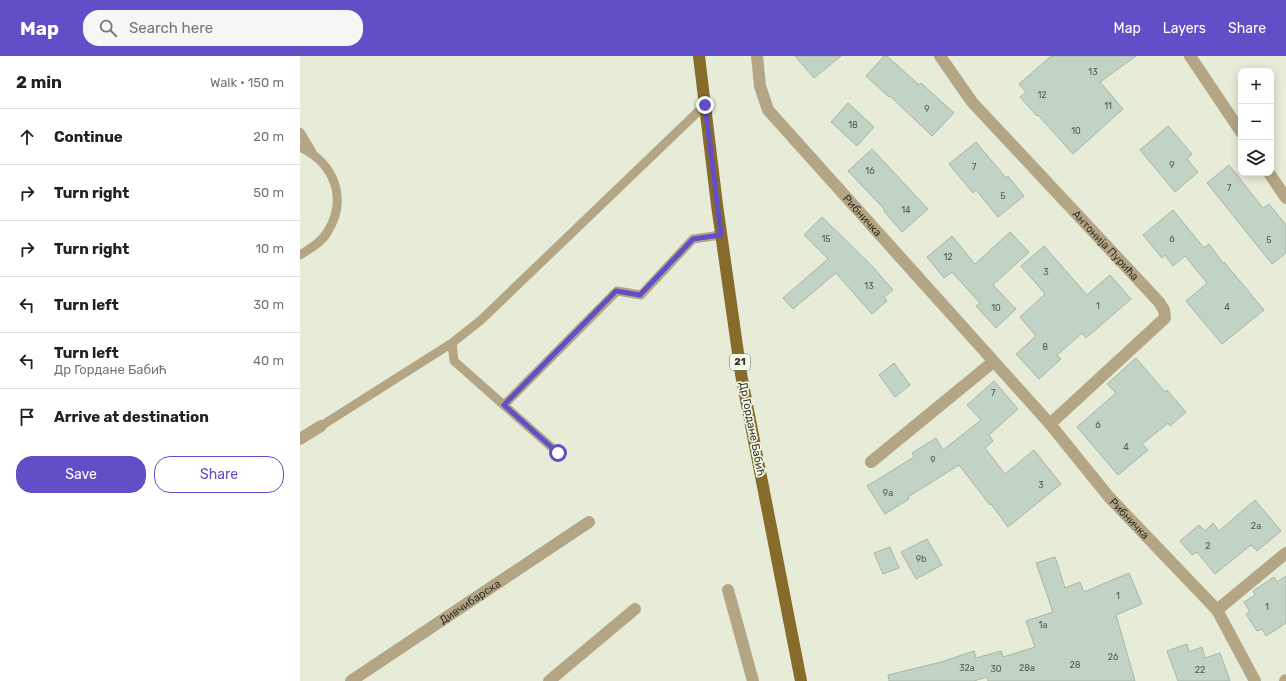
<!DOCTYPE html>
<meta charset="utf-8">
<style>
:root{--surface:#fff;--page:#f6f6f6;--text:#202124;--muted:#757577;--line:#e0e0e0;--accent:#614fc8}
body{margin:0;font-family:Rubik,sans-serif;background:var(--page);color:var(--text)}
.controls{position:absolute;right:12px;top:12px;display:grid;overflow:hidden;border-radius:8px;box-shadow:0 2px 10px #0003}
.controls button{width:36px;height:36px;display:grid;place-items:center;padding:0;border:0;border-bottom:1px solid var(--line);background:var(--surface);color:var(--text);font:20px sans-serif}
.stop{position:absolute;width:12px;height:12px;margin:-9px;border:3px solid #614fc8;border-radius:50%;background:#fff}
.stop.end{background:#614fc8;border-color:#fff;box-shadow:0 1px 4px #0008}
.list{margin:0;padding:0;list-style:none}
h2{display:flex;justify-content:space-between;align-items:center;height:52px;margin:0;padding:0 16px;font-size:17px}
h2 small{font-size:13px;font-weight:400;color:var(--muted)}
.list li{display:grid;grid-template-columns:26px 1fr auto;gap:12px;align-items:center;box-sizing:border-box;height:56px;padding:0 16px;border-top:1px solid var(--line)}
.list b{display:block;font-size:15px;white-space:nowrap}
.list p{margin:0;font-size:13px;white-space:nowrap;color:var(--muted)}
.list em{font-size:13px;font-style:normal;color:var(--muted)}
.actions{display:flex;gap:8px;padding:12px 16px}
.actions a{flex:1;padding:9px 0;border:1px solid var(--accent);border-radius:16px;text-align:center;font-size:14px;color:var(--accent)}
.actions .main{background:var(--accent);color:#fff}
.icon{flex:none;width:22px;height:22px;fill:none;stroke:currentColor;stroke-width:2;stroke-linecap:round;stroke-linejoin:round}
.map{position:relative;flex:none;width:986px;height:625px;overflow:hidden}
header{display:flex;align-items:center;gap:24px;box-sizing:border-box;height:56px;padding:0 20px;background:var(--accent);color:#fff}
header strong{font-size:19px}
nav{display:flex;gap:22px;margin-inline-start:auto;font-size:14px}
.search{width:280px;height:36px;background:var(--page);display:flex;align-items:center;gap:10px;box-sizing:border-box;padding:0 14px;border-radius:16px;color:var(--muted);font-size:15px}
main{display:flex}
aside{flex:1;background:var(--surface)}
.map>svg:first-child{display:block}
</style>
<header>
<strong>Map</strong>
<div class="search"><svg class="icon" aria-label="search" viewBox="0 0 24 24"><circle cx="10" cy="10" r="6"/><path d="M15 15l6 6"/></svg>Search here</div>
<nav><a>Map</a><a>Layers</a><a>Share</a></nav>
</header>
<main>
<aside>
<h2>2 min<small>Walk · 150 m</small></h2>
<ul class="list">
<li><svg class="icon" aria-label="ahead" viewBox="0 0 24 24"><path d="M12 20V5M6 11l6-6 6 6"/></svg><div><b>Continue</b></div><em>20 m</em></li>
<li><svg class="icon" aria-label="right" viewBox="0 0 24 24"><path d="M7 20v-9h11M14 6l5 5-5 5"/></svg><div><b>Turn right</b></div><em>50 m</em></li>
<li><svg class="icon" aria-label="right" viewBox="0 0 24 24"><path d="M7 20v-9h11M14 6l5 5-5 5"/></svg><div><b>Turn right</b></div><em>10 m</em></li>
<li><svg class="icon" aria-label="left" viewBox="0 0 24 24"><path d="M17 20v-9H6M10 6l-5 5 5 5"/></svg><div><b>Turn left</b></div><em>30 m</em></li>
<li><svg class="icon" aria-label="left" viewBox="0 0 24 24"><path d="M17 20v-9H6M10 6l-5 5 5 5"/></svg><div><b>Turn left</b><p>Др Гордане Бабић</p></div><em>40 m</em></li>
<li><svg class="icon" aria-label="arrive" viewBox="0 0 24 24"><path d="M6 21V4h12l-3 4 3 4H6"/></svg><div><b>Arrive at destination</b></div></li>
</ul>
<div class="actions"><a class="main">Save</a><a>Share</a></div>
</aside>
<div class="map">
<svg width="986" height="625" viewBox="0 0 986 625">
<rect width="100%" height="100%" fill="#e7ecd8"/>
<path fill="#c2d3c5" stroke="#a5b6a8" d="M495,0h46l-27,22z
M584,0h3l32,29 2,-2 33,30 -22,23 -42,-40 -1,1 -23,-21z
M751,0h85l-36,26 23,27 -50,45 -35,-39 -1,1 -17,-19 6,-5 -7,-8z
M548,47l26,24 -17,19 -26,-24z
M868,70l24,28 -5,5 11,13 -23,20 -35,-42z
M676,86l30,36 2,-2 16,20 -26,21 -22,-27 -3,3 -24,-29z
M572,93l56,60 -26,23 -18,-21 1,-1 -37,-39z
M929,109l34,43 6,-4 17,21v28l-14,11 -65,-81z
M873,154l31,38 5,-4 14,19 1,-1 40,48 -42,34 -36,-43 21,-18 -22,-27 -12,10 -8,-11 -3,3 -19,-23z
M522,161l51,50 20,23 -9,7 3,4 -15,13 -36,-41 -43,36 -10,-11 45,-39 -24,-24z
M710,176l19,20 -36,33 23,24 -20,19 -20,-22 4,-3 -28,-31 -8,6 -17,-21 25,-21 23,28z
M744,190l43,49 23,-20 21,24 -45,39 -4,-5 -25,22 4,4 -22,20 -23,-25 20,-18 -16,-19 25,-23 -24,-28z
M836,302l29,34 2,-2 19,22 -16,14 -2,-3 -26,21 6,6 -30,25 -41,-48 39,-34 -9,-9z
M594,307l16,22 -15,12 -16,-22z
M694,325l24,28 -29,26 4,6 -8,7 20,26 29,-24 27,34 -53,43 -17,-23 -1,1 -31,-40 -51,32 1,2 -24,15 -18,-28 47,-29 -2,-4 24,-15 7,12 38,-30 -14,-15z
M955,444l26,31 -24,20 -6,-6 -36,29 -18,-22 -5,3 -12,-14 19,-16 6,6 8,-8 6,8z
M627,483l15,26 -26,14 -15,-27z
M590,491l9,21 -16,6 -9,-21z
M755,501l10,31 15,-6 4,10 45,-19 13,31 -26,11 19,66h-147l-1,-4 -13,4h-85l-1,-6 53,-13 33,-11 2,7 25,-7 2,6 32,-10 -9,-26 27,-9 -17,-49z
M986,520v47l-20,13 -4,-7 -5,2 -11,-17 4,-2 -6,-10 11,-7 -2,-4 21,-14 3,5z
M887,588l2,8 13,-5 3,11 15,-5 10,28h-52l-11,-30z"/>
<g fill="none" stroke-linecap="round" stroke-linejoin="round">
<path stroke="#b4a585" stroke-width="9" d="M0,76l12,20
M0,91c34,16 48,51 28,84 -6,11 -17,17 -28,24
M152,287l2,18 104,92
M204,349l113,-114 24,4 52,-56 28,-4
M21,370l131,-83 29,-23 224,-215"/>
<g stroke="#b4a585" stroke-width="12">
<path id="s1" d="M457,0l3,30 8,24 282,314 59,73 108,113 38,71"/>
<path id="s2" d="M640,0l32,46 187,200 5,8 1,8 -115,106"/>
<path d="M890,0l51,76"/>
<path d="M969,117l17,25"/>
<path d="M0,383l21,-13"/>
<path d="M571,406l122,-100"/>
<path d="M428,534l25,91"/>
<path d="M917,554l69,-57"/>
<path id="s3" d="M51,625l238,-159"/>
<path d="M249,625l86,-72"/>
<path d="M985,625l1,-1"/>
</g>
<path stroke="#876b2b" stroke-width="12" d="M399,0l18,149 24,169 60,307"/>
</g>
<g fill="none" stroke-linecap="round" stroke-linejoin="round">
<path stroke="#614fc8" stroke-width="5" d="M258,397l-54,-48 112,-114 24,4 53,-56 28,-4 -16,-130"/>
</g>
<g text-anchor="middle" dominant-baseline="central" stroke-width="3.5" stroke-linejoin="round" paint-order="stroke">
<g font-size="9" fill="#555b52">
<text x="793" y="16">13</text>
<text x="742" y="39">12</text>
<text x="808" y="50">11</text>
<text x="627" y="53">9</text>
<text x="553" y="69">18</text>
<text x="776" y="75">10</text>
<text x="872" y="109">9</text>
<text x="674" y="111">7</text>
<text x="570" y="115">16</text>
<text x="929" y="132">7</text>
<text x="703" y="140">5</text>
<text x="606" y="154">14</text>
<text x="526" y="183">15</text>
<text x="872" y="183">6</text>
<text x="969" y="184">5</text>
<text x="648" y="201">12</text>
<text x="746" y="216">3</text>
<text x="569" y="230">13</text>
<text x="798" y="250">1</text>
<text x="927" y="251">4</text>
<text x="696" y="252">10</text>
<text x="745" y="291">8</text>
<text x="693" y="337">7</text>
<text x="798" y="369">6</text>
<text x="826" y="391">4</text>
<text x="633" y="404">9</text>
<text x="741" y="429">3</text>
<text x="588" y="437">9a</text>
<text x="956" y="470">2a</text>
<text x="908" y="490">2</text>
<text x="621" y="503">9b</text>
<text x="818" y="540">1</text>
<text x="967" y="551">1</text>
<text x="743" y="569">1a</text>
<text x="813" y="601">26</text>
<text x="775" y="609">28</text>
<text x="667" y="612">32a</text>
<text x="727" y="612">28a</text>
<text x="696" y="613">30</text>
<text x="900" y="614">22</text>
</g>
<rect fill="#f4f9e5" stroke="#6c6e63" stroke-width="1" x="430" y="298" width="20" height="16" rx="3"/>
<g font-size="10" font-weight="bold" fill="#31332b">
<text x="440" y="306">21</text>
</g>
<g font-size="11" fill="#31332b" stroke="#f4f9e5">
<text stroke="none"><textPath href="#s1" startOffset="197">Рибничка</textPath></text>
<text stroke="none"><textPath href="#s2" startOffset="252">Антонија Пурића</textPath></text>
<text transform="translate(452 373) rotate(79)">Др Гордане Бабић</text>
<text stroke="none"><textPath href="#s1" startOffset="601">Рибничка</textPath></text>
<text stroke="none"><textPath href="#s3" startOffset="143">Дивчибарска</textPath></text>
</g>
</g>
</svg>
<div class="controls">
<button>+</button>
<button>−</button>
<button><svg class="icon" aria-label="layers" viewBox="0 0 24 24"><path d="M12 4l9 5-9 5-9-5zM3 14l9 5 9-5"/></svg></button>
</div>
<div class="stop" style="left:258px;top:397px"></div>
<div class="stop end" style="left:405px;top:49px"></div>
</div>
</main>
